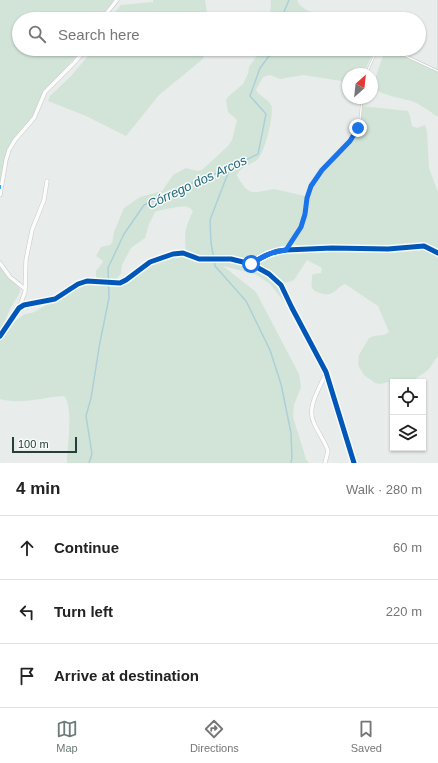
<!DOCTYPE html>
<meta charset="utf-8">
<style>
:root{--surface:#fff;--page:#f2f2f2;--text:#222;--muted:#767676;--line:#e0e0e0;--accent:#697c78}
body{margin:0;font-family:Helvetica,sans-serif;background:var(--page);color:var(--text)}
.controls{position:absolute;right:12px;bottom:12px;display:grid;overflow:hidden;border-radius:0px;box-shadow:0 1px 3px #0004}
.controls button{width:36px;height:36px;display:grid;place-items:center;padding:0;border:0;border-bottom:1px solid var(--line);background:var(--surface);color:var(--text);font:20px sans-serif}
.compass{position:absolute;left:342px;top:68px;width:36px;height:36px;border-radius:50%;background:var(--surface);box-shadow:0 1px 3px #0004;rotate:27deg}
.scale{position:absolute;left:12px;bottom:10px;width:65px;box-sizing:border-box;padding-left:4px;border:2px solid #25403a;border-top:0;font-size:11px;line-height:14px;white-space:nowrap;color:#25403a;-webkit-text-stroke:3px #f7fbf9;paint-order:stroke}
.stop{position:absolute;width:12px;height:12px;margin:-9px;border:3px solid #1a73e8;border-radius:50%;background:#fff}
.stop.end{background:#1a73e8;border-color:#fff;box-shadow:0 1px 4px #0008}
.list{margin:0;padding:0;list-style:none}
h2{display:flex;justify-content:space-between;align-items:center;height:52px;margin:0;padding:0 16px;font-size:17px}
h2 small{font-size:13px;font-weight:400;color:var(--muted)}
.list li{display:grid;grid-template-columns:26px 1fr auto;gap:12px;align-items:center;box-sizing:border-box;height:64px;padding:0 16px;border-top:1px solid var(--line)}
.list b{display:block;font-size:15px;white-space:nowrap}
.list em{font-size:13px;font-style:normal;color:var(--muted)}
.icon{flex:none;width:22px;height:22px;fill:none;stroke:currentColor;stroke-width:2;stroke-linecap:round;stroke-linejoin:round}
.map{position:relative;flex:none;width:438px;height:463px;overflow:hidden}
.search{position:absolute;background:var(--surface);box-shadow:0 1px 3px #0004;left:12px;right:12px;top:12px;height:44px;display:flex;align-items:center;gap:10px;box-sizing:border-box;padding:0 14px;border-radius:22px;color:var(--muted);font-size:15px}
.sheet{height:244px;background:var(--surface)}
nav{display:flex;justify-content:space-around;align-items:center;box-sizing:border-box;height:56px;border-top:1px solid var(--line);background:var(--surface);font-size:11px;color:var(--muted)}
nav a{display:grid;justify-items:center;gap:2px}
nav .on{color:var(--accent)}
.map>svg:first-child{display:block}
</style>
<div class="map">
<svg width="438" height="463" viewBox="0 0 438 463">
<rect width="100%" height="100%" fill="#e8ecea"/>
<path fill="#d2e4d8" d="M0,0h115l-15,19h-81v30h64l-40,44 -8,20 -27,36 -4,13 -4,23z
M153,0h52l3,19h-99l12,-14 32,-3z
M271,0h26c5,13 23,13 35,19h-62z
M437,0h1v117c-9,-6 -19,-14 -30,-17 -13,-3 -24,-5 -36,-12l13,-38 6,-1 46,22z
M94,49h111l-2,10 -44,36 -33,41 -40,-20 -38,-15 2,-5 21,-20z
M261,49h114l-12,25h-15v8l-45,-7 -23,4 -10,-4 -7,2 -7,13c3,6 11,8 15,15 4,8 -7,50 -14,55 -7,5 -16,6 -20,15l1,3 7,10 6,4h7l16,-3 31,7c-1,5 0,11 -1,16 -1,9 -12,30 -20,34 -11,6 -23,9 -33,17l-20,-5 -36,-1 -9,-5c-2,-19 -1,-24 7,-41 -2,-2 -2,-3 -5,-4 -5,-2 -28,3 -33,5l-6,12 -4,14 -14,10 -9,17 -1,9 -7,7 -15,-1 -3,-3v-6l7,-9 -1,-2 -6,-4 5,-9 9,-2 2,-2 2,-11 10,-24 16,-11 22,-6 11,-16 13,-7 12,3 4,-1 26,-24 4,-6 5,-20 -9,-8 -2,-12 2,-3 15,-13 5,-10 1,-7z
M361,106l47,5 2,5 2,10 5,2 8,-3 2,7 2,36 9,24v59l-14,-7 -36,3 -56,-1 -32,2 -8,-6 9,-15 4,-13 2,-16 4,-12 11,-16 28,-29 8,-13z
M424,249l14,6v101l-10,14 -17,12 -20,-1 -10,3 -6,-1 -11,-8 -6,-10 1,-10 10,-17 5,-2 10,-1 5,-3 -11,-26 -33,-22c-6,2 -9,8 -15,10 -4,1 -7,0 -10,-1 -11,-3 -8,-7 -8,-17l1,-2 8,-1 1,-5 -15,-8 -13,20 -12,4 -29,-20c24,-21 101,-13 134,-13 12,0 24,-1 37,-2z
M178,254l17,6h35l19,5 20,10 11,11 10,23 -20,-25 -15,-10 -32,-8 33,26 43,82 2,13 -7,18 -1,12 13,42 3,4h-242c0,-16 7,-56 -3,-67 -22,1 -42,9 -64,3v-59l14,-18 11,-8 7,-1 24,-13 23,-14 11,-3 21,2 12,-1 24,-18 10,-6z
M0,267l20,22v3l-10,17 -10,24z"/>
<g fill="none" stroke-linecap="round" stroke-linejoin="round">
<path stroke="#abd0d8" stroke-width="1.5" d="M281,19l8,-19
M230,168l-20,52 1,23 4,23 31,35 24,49 11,34 10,49 1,24 -1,6
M89,463l3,-9 -6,-38 5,-18 9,-56 9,-44 -1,-30 16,-34 20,-29 38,-18 48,-19 28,-14 8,-40 -16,-18 10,-28 12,-16 1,-3"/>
<defs>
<path id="lane" d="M391,49l47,22
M366,74l10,-22 12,-3
M286,250c3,-9 11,-15 15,-23 7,-13 3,-28 11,-41 11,-22 36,-35 46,-58 3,-9 3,-20 4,-30"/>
<path id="street" d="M102,19l15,-19
M0,195l6,-35 3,-10 6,-10 19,-22 11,-26 29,-29 12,-14
M0,263l10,14 15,12
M251,264l18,10 12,11 11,23 34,64 28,91
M19,308l6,-16 1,-32 6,-30 12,-30 3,-19
M0,336l19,-28 5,-3 31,-6 23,-15 9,-3 33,2 6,-3 24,-18 23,-8 10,-1 16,6h32l20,5c11,-7 21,-13 35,-14l46,-2 56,1 36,-3 14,7
M325,463l3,-12c-3,-10 -10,-18 -14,-28 -8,-16 6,-35 12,-50"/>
</defs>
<use href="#lane" stroke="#c5c9c7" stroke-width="2.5"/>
<use href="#street" stroke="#c5c9c7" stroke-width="4.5"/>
<use href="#lane" stroke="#fcfcfc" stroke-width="1.5"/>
<use href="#street" stroke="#fcfcfc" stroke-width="3.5"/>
<path stroke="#3ea4ec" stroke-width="4" stroke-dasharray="8 4" stroke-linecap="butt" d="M0,187h1"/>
<defs>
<path id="cycleway" d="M251,264l18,10 12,11 11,23 34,64 28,91
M0,336l19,-28 5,-3 31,-6 23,-15 9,-3 33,2 6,-3 24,-18 23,-8 10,-1 16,6h32l20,5c11,-7 21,-13 35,-14l46,-2 56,1 36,-3 14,7"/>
</defs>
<use href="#cycleway" stroke="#f7fbf9" stroke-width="8"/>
<use href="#cycleway" stroke="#0057b8" stroke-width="5"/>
</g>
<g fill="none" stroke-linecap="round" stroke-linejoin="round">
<path stroke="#1a73e8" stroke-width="5" d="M251,264c11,-7 21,-13 35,-14l15,-23 4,-13 2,-16 4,-12 11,-16 28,-29 8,-13"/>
</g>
<g text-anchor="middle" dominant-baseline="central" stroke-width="3" stroke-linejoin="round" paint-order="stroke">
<g font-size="13" font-style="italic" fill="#21687a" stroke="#f7fbf9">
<text transform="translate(197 182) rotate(-25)">Córrego dos Arcos</text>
</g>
</g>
</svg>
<div class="controls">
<button><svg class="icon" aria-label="locate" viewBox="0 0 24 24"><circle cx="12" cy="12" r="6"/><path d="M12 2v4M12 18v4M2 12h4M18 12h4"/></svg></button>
<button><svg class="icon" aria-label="layers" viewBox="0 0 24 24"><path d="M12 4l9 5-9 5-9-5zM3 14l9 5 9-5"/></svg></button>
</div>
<svg class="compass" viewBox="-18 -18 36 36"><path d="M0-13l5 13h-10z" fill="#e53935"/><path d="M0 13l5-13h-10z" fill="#767676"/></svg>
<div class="scale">100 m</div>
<div class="stop" style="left:251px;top:264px"></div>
<div class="stop end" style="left:358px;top:128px"></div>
<div class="search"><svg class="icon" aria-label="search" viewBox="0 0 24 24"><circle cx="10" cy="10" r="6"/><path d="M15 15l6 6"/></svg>Search here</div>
</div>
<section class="sheet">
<h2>4 min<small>Walk · 280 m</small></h2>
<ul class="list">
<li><svg class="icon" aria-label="ahead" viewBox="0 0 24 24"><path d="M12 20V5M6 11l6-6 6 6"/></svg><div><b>Continue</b></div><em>60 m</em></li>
<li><svg class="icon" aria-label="left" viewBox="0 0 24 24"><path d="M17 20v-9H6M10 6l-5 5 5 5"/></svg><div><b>Turn left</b></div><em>220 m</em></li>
<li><svg class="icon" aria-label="arrive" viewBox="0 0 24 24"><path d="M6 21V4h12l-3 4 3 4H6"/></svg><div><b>Arrive at destination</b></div></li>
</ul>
</section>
<nav>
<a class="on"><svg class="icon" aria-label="map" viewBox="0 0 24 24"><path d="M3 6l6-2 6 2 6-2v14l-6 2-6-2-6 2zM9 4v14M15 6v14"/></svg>Map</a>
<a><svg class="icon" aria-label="directions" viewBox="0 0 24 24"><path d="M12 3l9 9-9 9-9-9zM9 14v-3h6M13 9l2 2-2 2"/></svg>Directions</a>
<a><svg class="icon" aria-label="saved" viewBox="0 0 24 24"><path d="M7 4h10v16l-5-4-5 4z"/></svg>Saved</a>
</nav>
